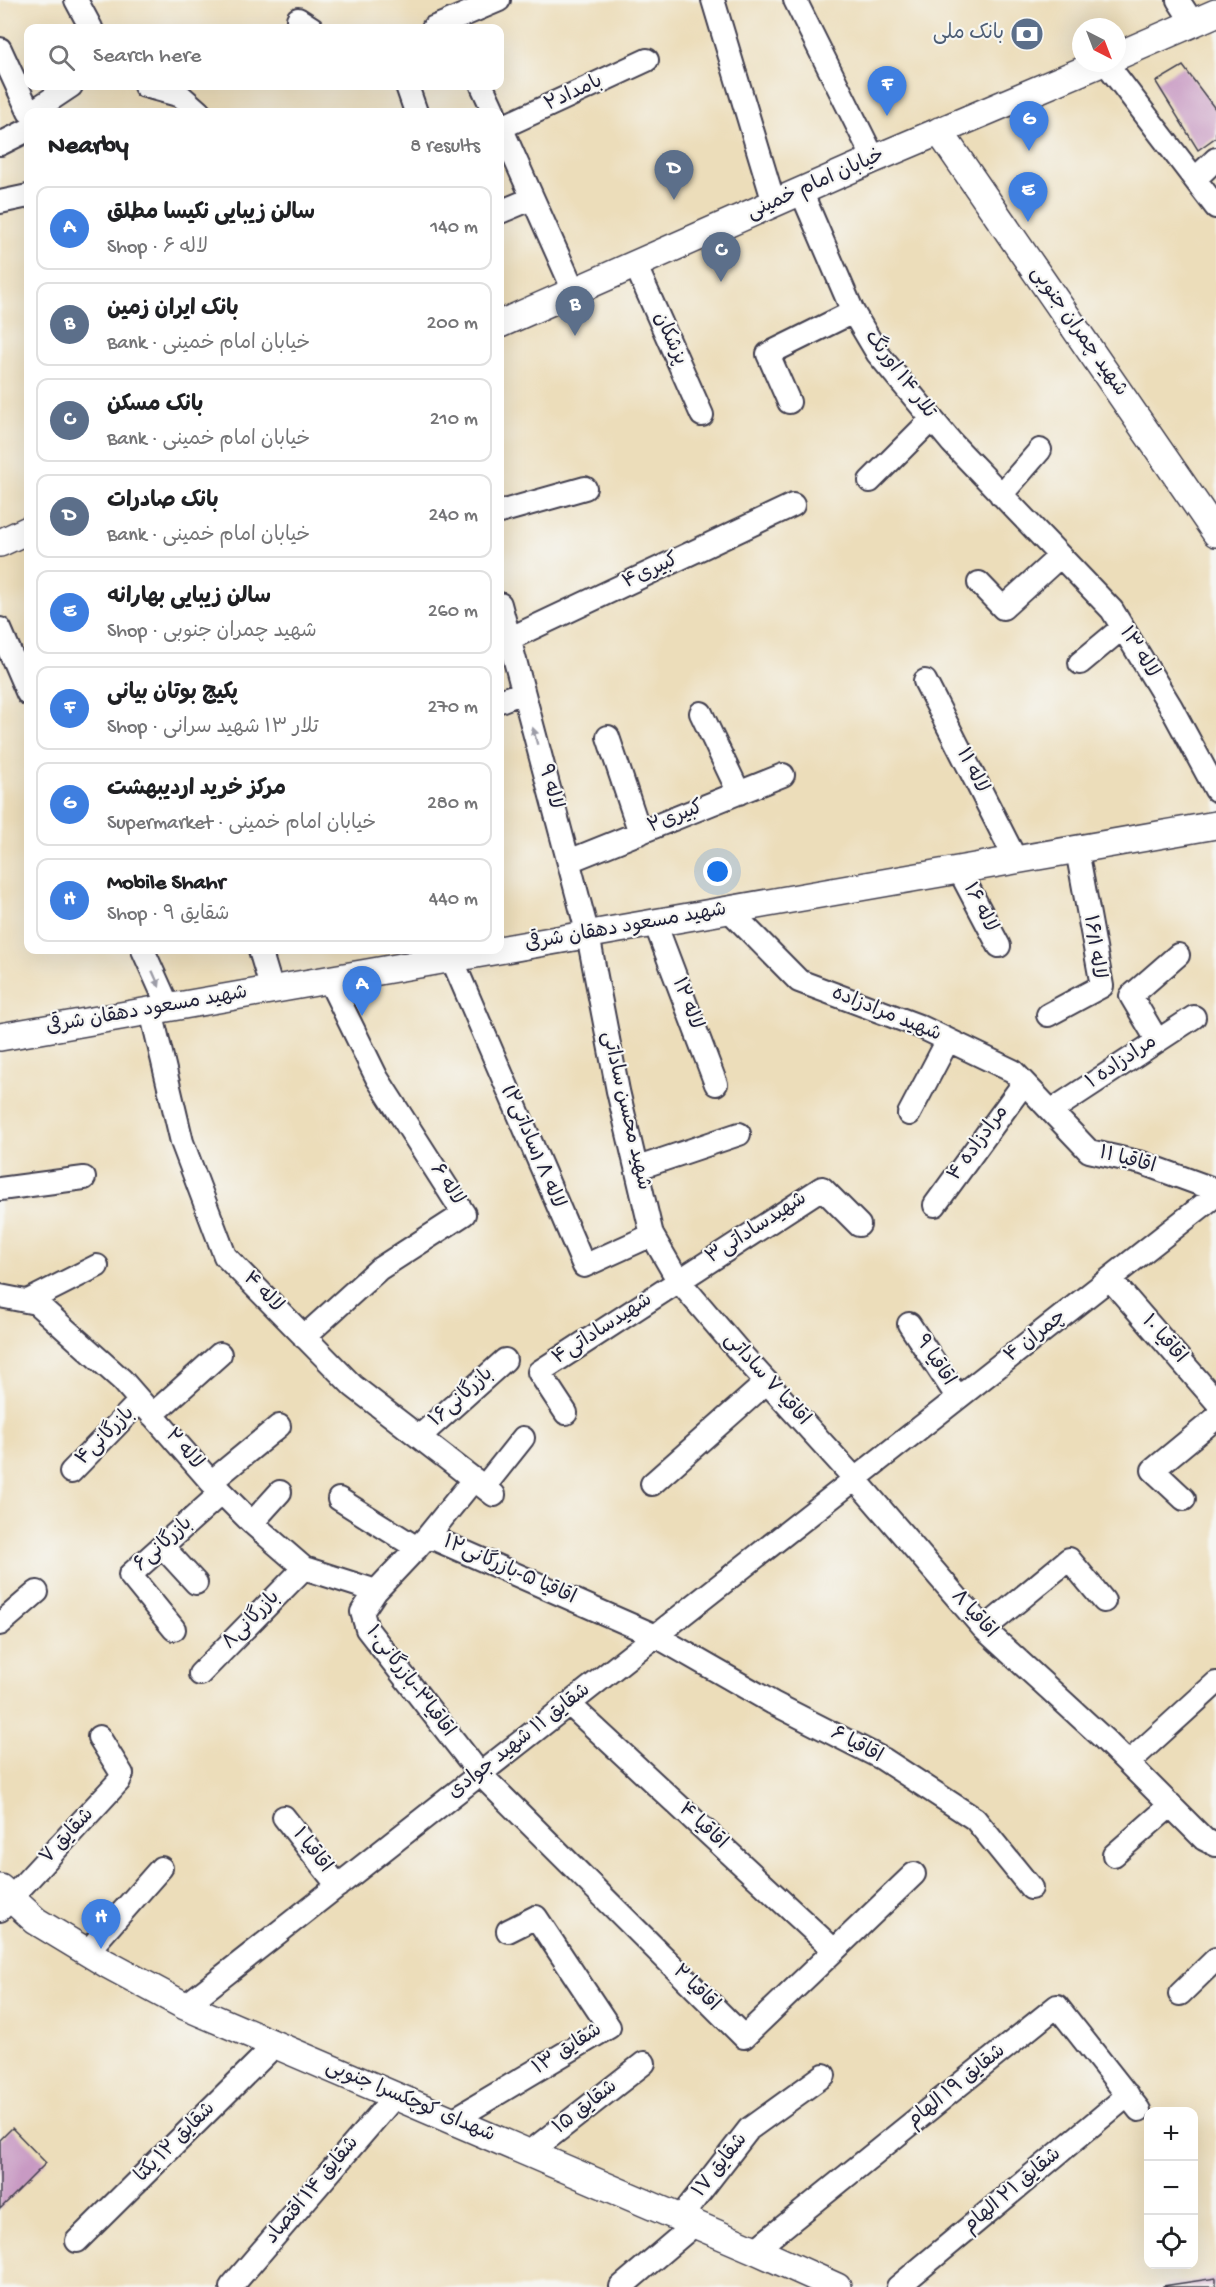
<!DOCTYPE html>
<meta charset="utf-8">
<style>
:root{--surface:#fff;--page:#f2f2f2;--text:#202124;--muted:#757577;--line:#e0e0e0;--accent:#1f6fb2}
body{margin:0;font-family:"Gochi Hand","Playpen Sans Arabic",sans-serif;background:var(--page);color:var(--text)}
.controls{position:absolute;right:18px;bottom:18px;display:grid;overflow:hidden;border-radius:12px;box-shadow:0 6px 24px #0002}
.controls button{width:54px;height:54px;display:grid;place-items:center;padding:0;border:0;border-bottom:2px solid var(--line);background:var(--surface);color:var(--text);font:30px sans-serif}
.compass{position:absolute;left:1072px;top:18px;width:54px;height:54px;border-radius:50%;background:var(--surface);box-shadow:0 6px 24px #0002;rotate:138deg}
.you{position:absolute;left:718px;top:872px;width:21px;height:21px;margin:-15px;border:4px solid #fff;border-radius:50%;background:#1a73e8;box-shadow:0 0 0 9px #1a73e833}
.badge{display:grid;place-items:center;width:39px;height:39px;border-radius:50%;background:var(--accent);color:#fff;font-size:20px;font-weight:700}
.pin{position:absolute;translate:-50% -50px;filter:drop-shadow(0 2px 3px #0008)}
.pin::after{content:'';position:absolute;top:32px;width:21px;height:18px;background:inherit;clip-path:polygon(0 0,100% 0,50% 100%)}
.list{margin:0;padding:0;list-style:none}
h2{display:flex;justify-content:space-between;align-items:center;height:78px;margin:0;padding:0 24px;font-size:26px}
h2 small{font-size:20px;font-weight:400;color:var(--muted)}
.list li{display:grid;grid-template-columns:39px 1fr auto;gap:18px;align-items:center;box-sizing:border-box;height:84px;margin:0 12px 12px;padding:0 12px;border:2px solid var(--line);border-radius:12px}
.list b{display:block;font-size:22px;white-space:nowrap}
.list p{margin:0;font-size:20px;white-space:nowrap;color:var(--muted)}
.list em{font-size:20px;font-style:normal;color:var(--muted)}
.icon{flex:none;width:33px;height:33px;fill:none;stroke:currentColor;stroke-width:2;stroke-linecap:round;stroke-linejoin:round}
.map{position:relative;flex:none;width:1216px;height:2287px;overflow:hidden}
.search{position:absolute;background:var(--surface);box-shadow:0 6px 24px #0002;left:24px;top:24px;width:480px;height:66px;display:flex;align-items:center;gap:15px;box-sizing:border-box;padding:0 21px;border-radius:12px;color:var(--muted);font-size:22px}
.panel{position:absolute;background:var(--surface);box-shadow:0 6px 24px #0002;left:24px;top:108px;width:480px;height:846px;border-radius:12px}
.map>svg:first-child{display:block}
</style>
<div class="map">
<svg width="1216" height="2287" viewBox="0 0 1216 2287">
<rect width="100%" height="100%" fill="#f6f6f2"/>
<filter id="ink" filterUnits="userSpaceOnUse"><feTurbulence type="fractalNoise" baseFrequency=".0167" numOctaves="2"/><feDisplacementMap in="SourceGraphic" scale="12" xChannelSelector="R" yChannelSelector="G"/><feConvolveMatrix kernelMatrix="1 2 1 2 8 2 1 2 1" color-interpolation-filters="sRGB"/></filter>
<filter id="wash" filterUnits="userSpaceOnUse"><feTurbulence type="fractalNoise" baseFrequency=".008" numOctaves="4" result="noise"/><feDisplacementMap in="SourceGraphic" scale="24" xChannelSelector="R" yChannelSelector="G"/><feGaussianBlur stdDeviation="1.35" result="paint"/><feColorMatrix in="noise" values="0 0 0 0 0 0 0 0 0 0 0 0 0 0 0 0 0 1.4 0 .05"/><feComposite in="paint" operator="in"/></filter>
<g filter="url(#wash)">
<rect width="100%" height="100%" fill="#ecddba"/>
<g id="blocks">
<path fill="#c89ac3" d="M1183,66l33,44v27l-18,13 -42,-68z
M12,2128l34,35 -46,46v-69z
M1216,2278v9h-53v-1z"/>
</g>
</g>
<g filter="url(#ink)">
<use href="#blocks" fill-opacity="0" stroke="#403e4e" stroke-width="1.5"/>
<g fill="none" stroke-linecap="round" stroke-linejoin="round">
<defs>
<path id="minor" d="M76,0l15,28
M713,0l61,203
M795,0l79,159
M1178,0l15,23
M298,19l14,9
M433,28l66,-28
M0,49l29,63
M1106,63l110,144
M145,86l36,10 18,16
M407,86l9,26
M482,86l12,26
M32,112l39,-26
M500,125l74,166
M500,128l147,-68
M0,144l28,-14
M1195,179l21,-20
M801,191l52,121 25,42 74,89 160,167 59,97 45,83
M0,202l28,-6
M500,212l31,-13
M635,264l67,151
M789,402l-21,-48 85,-42
M870,481l62,-62
M1001,495l39,-45
M500,512l85,-24
M979,583l24,25 56,-51
M500,604l88,331 30,156 34,144 26,45 65,76 112,123 129,150 120,110 100,100 12,6
M0,629l28,65
M509,639l284,-134
M1080,663l42,-35
M925,681l91,179
M500,701l23,-9
M701,713l38,80
M608,737l32,96
M569,861l214,-86
M959,870l40,76
M729,910l70,71 120,45 94,45 76,80 53,12 74,27
M655,923l61,161
M143,950l26,58
M260,950l12,40
M452,959l132,307 68,-31
M151,1011l31,131 43,114 128,130 141,109
M1048,1015l54,-29 -25,-136
M1157,1040l-26,-44 47,-41
M1051,1111l143,-94
M909,1114l39,-74
M638,1168l101,-34
M0,1189l84,-11
M935,1205l89,-122
M1110,1279l106,122
M0,1296l36,7 86,77 89,102 41,41 52,45 72,23
M28,1301l69,-35
M909,1324l49,74
M304,1337l75,-68 85,-55 -87,-136 -48,-98
M566,1413l-27,-41 283,-184 37,37
M152,1415l68,-61
M419,1437l86,-77
M71,1472l69,-71
M474,1479l-46,57 228,100 117,67 110,56 92,60 56,69
M211,1482l68,-56
M652,1484l115,-102
M484,1487l39,-49
M339,1499l78,49
M1184,1499l-31,-29 63,-52
M252,1523l28,-31
M428,1536l-52,55 -14,21 5,17 113,145 264,263 170,-163
M162,1546l34,37
M0,1624l37,-32
M174,1629l-44,-54 91,-82
M984,1629l85,-70 35,42
M200,1674l104,-106
M569,1704l265,246
M1128,1763l88,-80
M284,1817l54,69
M1114,1855l57,-50
M0,1910l119,-129 3,-7 -23,-37
M87,1952l74,-84
M1180,1994l36,-35
M185,2006l1031,-811
M453,2120l156,-93 -73,-110 -28,14
M529,2153l115,-90
M680,2218l69,-89 75,-54
M77,2241l198,-196
M755,2250l302,-244 82,104
M231,2287l164,-191
M621,2287l74,-63
M898,2287l230,-192"/>
<path id="major" d="M1117,56l99,-43
M939,131l277,402
M500,324l374,-165 227,-96
M0,543l28,-13
M0,1037l1216,-212
M0,1888l36,33 71,43 78,42 570,244 82,37"/>
</defs>
<use href="#minor" stroke="#403e4e" stroke-width="26"/>
<use href="#major" stroke="#403e4e" stroke-width="30"/>
<use href="#minor" stroke="#fff" stroke-width="22"/>
<use href="#major" stroke="#fff" stroke-width="27"/>
</g>
<defs><path id="oneway-solid" d="M-6-.8H1V-3.2L6.5 0L1 3.2V.8H-6Z" transform="scale(1.5)"/></defs>
<g fill="#9c9ca7">
<use href="#oneway-solid" transform="translate(535 736) rotate(-105)"/>
<use href="#oneway-solid" transform="translate(156 979) rotate(66)"/>
</g>
</g>
<defs>
<symbol id="bank-disc" viewBox="-11 -11 22 22"><circle r="9.5" fill="#5c6f8a" stroke="#f6f6f2"/><path d="M-6-4H6V4H-6ZM0-2.3a2.3 2.3 0 1 0 0 4.6a2.3 2.3 0 1 0 0-4.6Z" fill="#fff"/></symbol>
</defs>
<g fill-rule="evenodd">
<use href="#bank-disc" x="1008" y="15" width="38" height="38"/>
</g>
<g text-anchor="middle" dominant-baseline="central" stroke-width="4.5" stroke-linejoin="round" paint-order="stroke">
<g font-size="20" fill="#4e5e75" stroke="#f6f6f2" text-anchor="end">
<text x="1004" y="34">بانک ملی</text>
</g>
<g font-size="20" fill="#22223b" stroke="#f6f6f2">
<text transform="translate(574 94) rotate(-25)">بامداد۲</text>
<text transform="translate(816 185) rotate(-24)">خیابان امام خمینی</text>
<text transform="translate(1078 332) rotate(55)">شهید چمران جنوبی</text>
<text transform="translate(669 339) rotate(66)">پزشکان</text>
<text transform="translate(899 375) rotate(53)">تلار ۱۴ اورنگ</text>
<text transform="translate(651 572) rotate(-25)">کبیری۴</text>
<text transform="translate(1138 653) rotate(58)">لاله ۱۳</text>
<text transform="translate(971 771) rotate(63)">لاله ۱۱</text>
<text transform="translate(549 787) rotate(75)">لاله ۹</text>
<text transform="translate(676 818) rotate(-22)">کبیری۲</text>
<text transform="translate(979 908) rotate(63)">لاله ۱۶</text>
<text transform="translate(626 928) rotate(-10)">شهید مسعود دهقان شرقی</text>
<text transform="translate(1093 947) rotate(82)">لاله ۱۶/۱</text>
<text transform="translate(686 1004) rotate(69)">لاله ۱۲</text>
<text transform="translate(147 1011) rotate(-10)">شهید مسعود دهقان شرقی</text>
<text transform="translate(886 1015) rotate(22)">شهید مرادزاده</text>
<text transform="translate(1122 1063) rotate(-34)">مرادزاده ۱</text>
<text transform="translate(625 1111) rotate(77)">شهید محسن ساداتی</text>
<text transform="translate(979 1144) rotate(-54)">مرادزاده ۴</text>
<text transform="translate(532 1147) rotate(67)">لاله ۸ (ساداتی۲)</text>
<text transform="translate(1127 1161) rotate(15)">اقاقیا ۱۱</text>
<text transform="translate(446 1185) rotate(57)">لاله ۶</text>
<text transform="translate(757 1229) rotate(-33)">شهیدساداتی۳</text>
<text transform="translate(262 1293) rotate(46)">لاله ۴</text>
<text transform="translate(603 1330) rotate(-33)">شهیدساداتی۴</text>
<text transform="translate(1036 1337) rotate(-38)">چمران ۴</text>
<text transform="translate(1163 1340) rotate(49)">اقاقیا ۱۰</text>
<text transform="translate(934 1361) rotate(57)">اقاقیا ۹</text>
<text transform="translate(766 1380) rotate(48)">اقاقیا ۷ ساداتی</text>
<text transform="translate(462 1398) rotate(-42)">بازرگانی۱۶</text>
<text transform="translate(106 1437) rotate(-45)">بازرگانی۴</text>
<text transform="translate(183 1450) rotate(49)">لاله ۲</text>
<text transform="translate(164 1545) rotate(-42)">بازرگانی۶</text>
<text transform="translate(509 1571) rotate(24)">اقاقیا ۵-بازرگانی۱۲</text>
<text transform="translate(973 1615) rotate(48)">اقاقیا ۸</text>
<text transform="translate(252 1621) rotate(-46)">بازرگانی۸</text>
<text transform="translate(409 1682) rotate(53)">اقاقیا۳-بازرگانی۱۰</text>
<text transform="translate(520 1742) rotate(-38)">شقایق ۱۱ شهید جوادی</text>
<text transform="translate(856 1746) rotate(28)">اقاقیا ۶</text>
<text transform="translate(702 1827) rotate(43)">اقاقیا ۴</text>
<text transform="translate(68 1837) rotate(-47)">شقایق ۷</text>
<text transform="translate(311 1851) rotate(52)">اقاقیا ۱</text>
<text transform="translate(695 1989) rotate(45)">اقاقیا ۲</text>
<text transform="translate(568 2050) rotate(-33)">شقایق ۱۳</text>
<text transform="translate(957 2087) rotate(-39)">شقایق ۱۹ الهام</text>
<text transform="translate(410 2102) rotate(23)">شهدای کوچکسرا جنوبی</text>
<text transform="translate(586 2108) rotate(-38)">شقایق ۱۵</text>
<text transform="translate(176 2143) rotate(-45)">شقایق ۱۲ یکتا</text>
<text transform="translate(721 2166) rotate(-52)">شقایق ۱۷</text>
<text transform="translate(313 2191) rotate(-50)">شقایق ۱۴ اقتصاد</text>
<text transform="translate(1013 2191) rotate(-40)">شقایق ۲۱ الهام</text>
</g>
</g>
</svg>
<div class="controls">
<button>+</button>
<button>−</button>
<button><svg class="icon" aria-label="locate" viewBox="0 0 24 24"><circle cx="12" cy="12" r="6"/><path d="M12 2v4M12 18v4M2 12h4M18 12h4"/></svg></button>
</div>
<svg class="compass" viewBox="-18 -18 36 36"><path d="M0-13l5 13h-10z" fill="#e53935"/><path d="M0 13l5-13h-10z" fill="#757577"/></svg>
<div class="you"></div>
<div class="pin badge" style="left:362px;top:1016px;background:#3f7fe0">A</div>
<div class="pin badge" style="left:575px;top:336px;background:#5c6f8a">B</div>
<div class="pin badge" style="left:721px;top:282px;background:#5c6f8a">C</div>
<div class="pin badge" style="left:674px;top:200px;background:#5c6f8a">D</div>
<div class="pin badge" style="left:1028px;top:222px;background:#3f7fe0">E</div>
<div class="pin badge" style="left:887px;top:116px;background:#3f7fe0">F</div>
<div class="pin badge" style="left:1029px;top:151px;background:#3f7fe0">G</div>
<div class="pin badge" style="left:101px;top:1949px;background:#3f7fe0">H</div>
<div class="search"><svg class="icon" aria-label="search" viewBox="0 0 24 24"><circle cx="10" cy="10" r="6"/><path d="M15 15l6 6"/></svg>Search here</div>
<section class="panel">
<h2>Nearby<small>8 results</small></h2>
<ul class="list">
<li><span class="badge" style="background:#3f7fe0">A</span><div><b>سالن زیبایی نکیسا مطلق</b><p>Shop · لاله ۶</p></div><em>140 m</em></li>
<li><span class="badge" style="background:#5c6f8a">B</span><div><b>بانک ایران زمین</b><p>Bank · خیابان امام خمینی</p></div><em>200 m</em></li>
<li><span class="badge" style="background:#5c6f8a">C</span><div><b>بانک مسکن</b><p>Bank · خیابان امام خمینی</p></div><em>210 m</em></li>
<li><span class="badge" style="background:#5c6f8a">D</span><div><b>بانک صادرات</b><p>Bank · خیابان امام خمینی</p></div><em>240 m</em></li>
<li><span class="badge" style="background:#3f7fe0">E</span><div><b>سالن زیبایی بهارانه</b><p>Shop · شهید چمران جنوبی</p></div><em>260 m</em></li>
<li><span class="badge" style="background:#3f7fe0">F</span><div><b>پکیج بوتان بیانی</b><p>Shop · تلار ۱۳ شهید سرانی</p></div><em>270 m</em></li>
<li><span class="badge" style="background:#3f7fe0">G</span><div><b>مرکز خرید اردیبهشت</b><p>Supermarket · خیابان امام خمینی</p></div><em>280 m</em></li>
<li><span class="badge" style="background:#3f7fe0">H</span><div><b>Mobile Shahr</b><p>Shop · شقایق ۹</p></div><em>440 m</em></li>
</ul>
</section>
</div>
